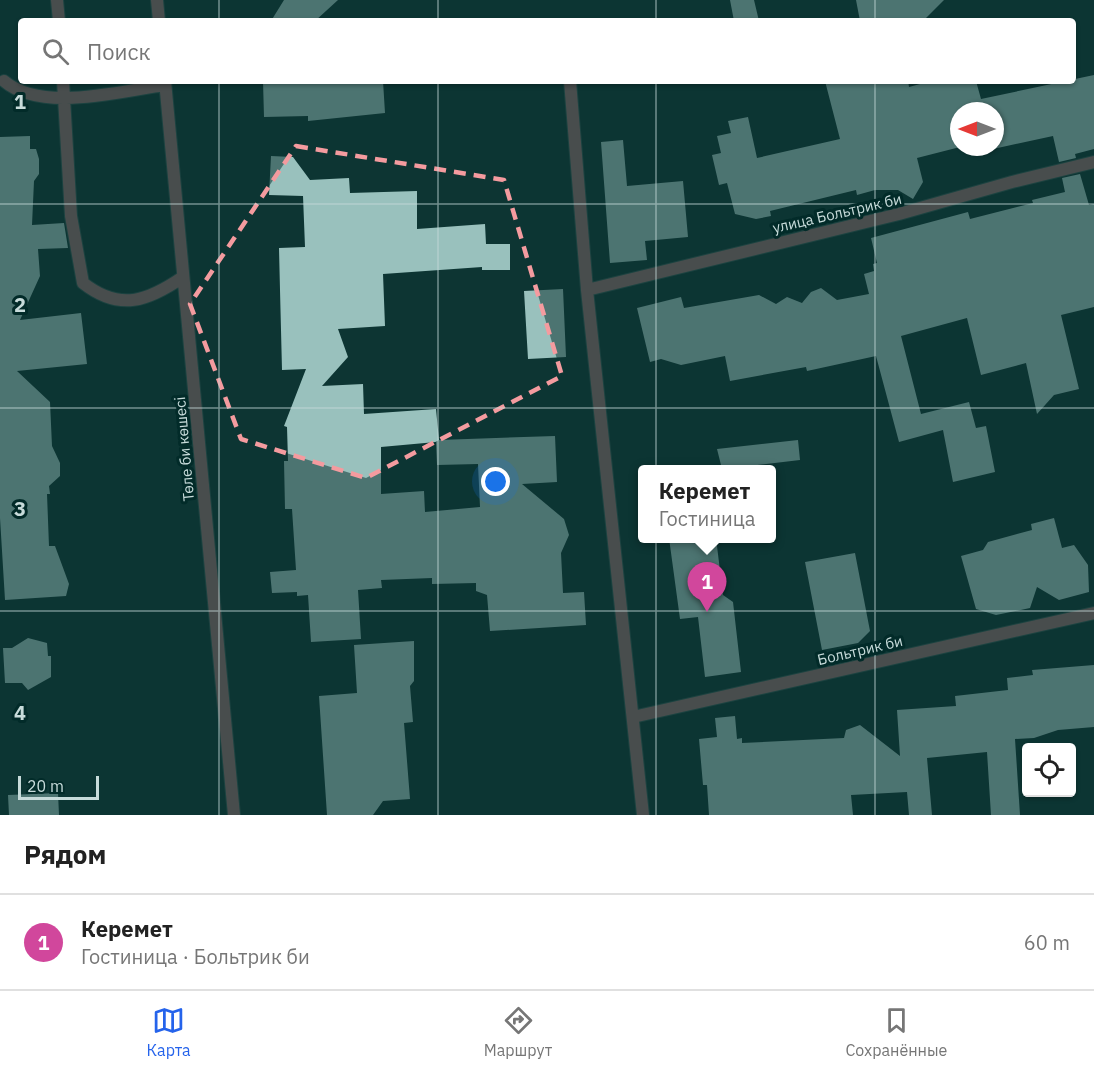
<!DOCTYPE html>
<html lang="ru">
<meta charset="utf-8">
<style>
:root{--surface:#fff;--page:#f2f2f2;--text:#222;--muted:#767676;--line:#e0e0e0;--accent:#2563eb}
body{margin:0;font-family:"IBM Plex Sans",sans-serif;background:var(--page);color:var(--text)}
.controls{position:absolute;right:18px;bottom:18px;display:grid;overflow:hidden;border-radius:6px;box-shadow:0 2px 4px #0004}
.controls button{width:54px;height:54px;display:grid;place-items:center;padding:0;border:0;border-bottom:2px solid var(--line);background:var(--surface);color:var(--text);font:30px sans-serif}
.compass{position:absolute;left:950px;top:102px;width:54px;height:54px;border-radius:50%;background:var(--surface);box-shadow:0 2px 4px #0004;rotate:270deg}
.scale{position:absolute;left:18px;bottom:15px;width:81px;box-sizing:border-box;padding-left:6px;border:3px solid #c7dbda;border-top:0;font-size:16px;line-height:21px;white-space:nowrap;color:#c7dbda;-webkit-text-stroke:4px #022b29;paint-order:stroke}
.you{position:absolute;left:496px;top:482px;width:21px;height:21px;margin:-15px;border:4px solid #fff;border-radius:50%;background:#1a73e8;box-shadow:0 0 0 9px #1a73e833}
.badge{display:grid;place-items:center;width:39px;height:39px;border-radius:50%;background:var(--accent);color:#fff;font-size:20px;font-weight:700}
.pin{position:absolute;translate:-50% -50px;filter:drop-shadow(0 2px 3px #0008)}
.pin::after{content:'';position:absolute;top:32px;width:21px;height:18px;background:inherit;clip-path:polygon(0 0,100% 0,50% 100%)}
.popup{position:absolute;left:638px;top:465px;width:138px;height:78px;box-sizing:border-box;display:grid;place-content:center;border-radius:6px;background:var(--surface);filter:drop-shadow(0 2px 4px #0005);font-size:20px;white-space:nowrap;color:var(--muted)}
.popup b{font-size:22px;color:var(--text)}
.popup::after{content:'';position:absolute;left:50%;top:100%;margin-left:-12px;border:12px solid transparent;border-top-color:var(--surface)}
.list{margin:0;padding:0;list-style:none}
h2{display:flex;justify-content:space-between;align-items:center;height:78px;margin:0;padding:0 24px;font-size:26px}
h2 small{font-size:20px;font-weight:400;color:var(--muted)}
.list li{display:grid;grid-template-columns:39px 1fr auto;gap:18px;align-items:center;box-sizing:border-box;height:96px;padding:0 24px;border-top:2px solid var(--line)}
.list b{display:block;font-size:22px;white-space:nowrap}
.list p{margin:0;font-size:20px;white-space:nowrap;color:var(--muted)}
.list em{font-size:20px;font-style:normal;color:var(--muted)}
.icon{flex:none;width:33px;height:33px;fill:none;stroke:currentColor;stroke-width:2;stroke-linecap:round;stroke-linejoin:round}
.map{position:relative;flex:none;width:1094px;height:815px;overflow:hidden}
.search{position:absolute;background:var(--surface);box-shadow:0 2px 4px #0004;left:18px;right:18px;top:18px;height:66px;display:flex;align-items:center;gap:15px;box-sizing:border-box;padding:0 21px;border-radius:6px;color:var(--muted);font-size:22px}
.sheet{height:174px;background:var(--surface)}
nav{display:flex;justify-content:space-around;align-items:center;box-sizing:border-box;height:84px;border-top:2px solid var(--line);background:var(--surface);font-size:16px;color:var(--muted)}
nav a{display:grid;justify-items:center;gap:3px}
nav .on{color:var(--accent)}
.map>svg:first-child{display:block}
</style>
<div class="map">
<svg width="1094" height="815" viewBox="0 0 1094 815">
<rect width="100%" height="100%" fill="#0d3533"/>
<path fill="#99c1bd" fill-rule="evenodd" d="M284,0h54l-23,21h-44z
M730,0h24l5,21h-25z
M856,0h88l-21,21h-63z
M1094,75v74l-19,5 1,4 -17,4 -6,-26 -69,15v-4h11v-36h-36l1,36 -43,11 6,24 -10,17 -15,-9h-23l-18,5 -1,-5 -86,21 1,5 -15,3 -21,-5 -8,-31 -8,2 -7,-30 9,-2 -4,-17 14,-3 -3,-12 20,-4 9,41 83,-19 -15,-58h83l1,6 22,-6h45l5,18z
M263,81h39l1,3 80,-3 2,32 -77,8v-5l-44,1z
M30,136v13h6l3,10v15l-5,7 -2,44 32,-2 4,25 -30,1 2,27 -20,44 61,-7 6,51 -70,7 33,31 2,44 8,17v13l-11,10 1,8h-3l2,52h6l14,38 -3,12 -61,4 -5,-82v-381z
M623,140l4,46 56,-5 5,56 -43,4 2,19 -37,3 -9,-121z
M271,156l22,1 17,23 39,-2 1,15 67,-2v38l68,-5 1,20h24v26h-28v-3l-99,7 2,52 -47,3 10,28 -26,29 41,-2 1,30 72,-5 3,31 116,-4 2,46 -35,2 42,35 5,16 -8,18 2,40 21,-1 2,33 -96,6 -3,-36 -11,-4v-8l-44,1v-6l-51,2 1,8 -24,2 3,49 -50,3 -3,-47 -11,1v-4l-25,1 -2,-21 26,-2 -4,-61h-7l-1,-48h4l-1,-34 -3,-1 22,-57 -24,1 -2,-80 -1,-42 26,-1 -2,-51 -34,-1zM436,442l1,23 41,-1 2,43 -55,5 -1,-21 -43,3v-47z
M1080,174l9,31 5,-1v103l-33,8 18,74 -25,6 -17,19 -11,-51 -45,12 -14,-57 -66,18 20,78 48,-12 7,26 10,-2 9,46 -42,10 -10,-52 -44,12 -23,-86 -69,15 -1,-4 -76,14 -5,-25 -44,9 -20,-6 -11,3 -13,-54 44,-11 3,11 75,-13 17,9 11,-7 15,6 9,-11 10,-4 16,12 32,-6 -5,-20 10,-3 -1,-7 4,-1 -6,-25 97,-26 2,7 63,-16 -1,-3 33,-8 -3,-14z
M563,289l3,68 -38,2 -4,-68z
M798,440l2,20 -78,9 -5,-20z
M1054,518l8,30 12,-3 14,20 1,27 -30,8 -22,-13 -7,21 -34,7 -20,-6 -15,-53 22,-6 5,-8 44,-12 -1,-6z
M669,538h47l7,57 10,7 8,70 -36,5 -7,-60 -18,2z
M855,553l15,78 -12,12 -36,7 -17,-88z
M28,638l19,5 1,13h3v21l-23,13 -6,-7h-17l-2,-35h9z
M414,641v40l-4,5 3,36 -9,1 6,76 -27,2 -10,14h-46l-8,-119 38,-3 -3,-48z
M1094,665v62l-36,3 -24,8 -19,1 5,76h-29l-4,-63 -60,6 5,57h-23l-2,-23 -56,3 2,20h-144l-2,-30h-4l-4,-46 18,-2 -2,-19 20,-2 2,23 5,-1v5l102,-5 2,-8 14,-5 40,31 -3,-46 59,-4 -1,-10 53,-6 -1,-12 26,-3 -1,-5z
M58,793l1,22h-50l-1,-20z"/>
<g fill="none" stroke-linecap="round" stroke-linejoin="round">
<defs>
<path id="street" d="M57,0l2,21
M157,0l2,21
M4,81c37,32 116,10 161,4
M63,81l8,135 12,67c37,29 65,18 100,-6
M165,81l69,734
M570,81l17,209 56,525
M587,290l312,-76 113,-32 82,-20
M633,717l461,-104"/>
</defs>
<use href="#street" stroke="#2e5351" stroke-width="14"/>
<use href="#street" stroke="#906c6d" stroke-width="12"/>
</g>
<path d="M0 0H1094V815H0ZM296,146l208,34 58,196 -196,102 -125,-39 -51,-135z" fill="#0d3533" fill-opacity=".55" fill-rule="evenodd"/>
<path fill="none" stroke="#f49b9f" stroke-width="4.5" stroke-dasharray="12 8" stroke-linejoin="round" d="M296,146l208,34 58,196 -196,102 -125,-39 -51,-135z"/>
<path fill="none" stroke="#c7dbda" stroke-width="1.5" stroke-opacity="0.55" d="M219,0v21M438,0v21M656,0v21M875,0v21M219,81v734M438,81v734M656,81v734M875,81v734M0,204h1094M0,408h1094M0,611h1094"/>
<g text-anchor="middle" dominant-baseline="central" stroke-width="6" stroke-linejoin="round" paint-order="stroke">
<g font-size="15" fill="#c7dbda" stroke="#022b29">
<text transform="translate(837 213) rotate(-13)">улица Больтрик би</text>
<text transform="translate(184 449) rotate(-95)">Төле би көшесі</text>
<text transform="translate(860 650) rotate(-13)">Больтрик би</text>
</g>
</g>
<g font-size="20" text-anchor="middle" font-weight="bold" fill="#c7dbda" stroke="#022b29" stroke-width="6" stroke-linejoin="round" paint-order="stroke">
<text x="20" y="109">1</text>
<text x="20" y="312">2</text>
<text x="20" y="516">3</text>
<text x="20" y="720">4</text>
</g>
</svg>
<div class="controls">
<button><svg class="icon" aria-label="locate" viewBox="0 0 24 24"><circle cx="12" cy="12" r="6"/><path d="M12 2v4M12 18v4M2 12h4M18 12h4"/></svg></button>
</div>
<svg class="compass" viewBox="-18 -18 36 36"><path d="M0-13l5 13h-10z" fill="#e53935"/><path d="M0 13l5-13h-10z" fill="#767676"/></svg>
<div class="scale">20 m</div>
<div class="you"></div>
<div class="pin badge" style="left:707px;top:612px;background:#d1479c">1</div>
<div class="popup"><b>Керемет</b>Гостиница</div>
<div class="search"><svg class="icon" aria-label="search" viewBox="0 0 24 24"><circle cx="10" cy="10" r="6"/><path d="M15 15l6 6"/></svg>Поиск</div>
</div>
<section class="sheet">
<h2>Рядом<small></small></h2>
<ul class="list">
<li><span class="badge" style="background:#d1479c">1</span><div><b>Керемет</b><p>Гостиница · Больтрик би</p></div><em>60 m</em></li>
</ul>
</section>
<nav>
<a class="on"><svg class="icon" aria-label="map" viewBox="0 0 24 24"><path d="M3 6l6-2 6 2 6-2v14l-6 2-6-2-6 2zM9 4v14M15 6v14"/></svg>Карта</a>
<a><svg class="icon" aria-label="directions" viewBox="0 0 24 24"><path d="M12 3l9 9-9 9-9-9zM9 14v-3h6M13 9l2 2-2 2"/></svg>Маршрут</a>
<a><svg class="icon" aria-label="saved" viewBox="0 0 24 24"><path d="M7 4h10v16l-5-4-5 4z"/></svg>Сохранённые</a>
</nav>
